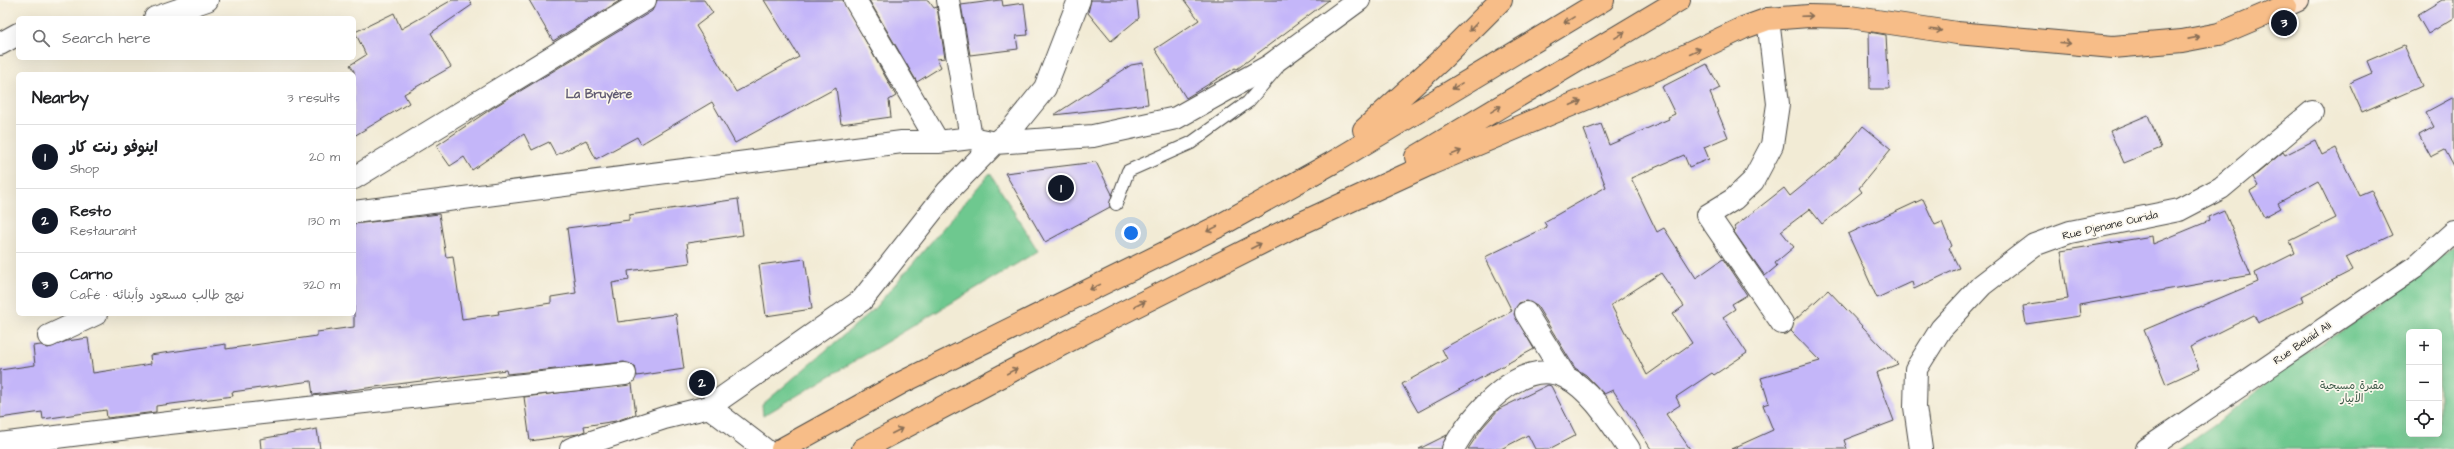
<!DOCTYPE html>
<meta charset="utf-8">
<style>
:root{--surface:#fff;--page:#f6f6f6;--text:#202124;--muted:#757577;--line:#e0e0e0;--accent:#111827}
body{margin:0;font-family:"Architects Daughter","Playpen Sans Arabic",sans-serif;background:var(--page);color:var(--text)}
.controls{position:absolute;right:12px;bottom:12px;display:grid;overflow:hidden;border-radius:6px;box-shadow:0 4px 16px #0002}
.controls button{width:36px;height:36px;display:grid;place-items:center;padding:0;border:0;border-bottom:1px solid var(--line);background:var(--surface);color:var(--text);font:20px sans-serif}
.you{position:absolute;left:1131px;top:233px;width:14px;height:14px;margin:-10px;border:3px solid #fff;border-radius:50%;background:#1a73e8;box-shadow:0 0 0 6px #1a73e833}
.badge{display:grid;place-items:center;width:26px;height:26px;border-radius:50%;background:var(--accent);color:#fff;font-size:13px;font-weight:700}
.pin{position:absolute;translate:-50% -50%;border:2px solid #fff;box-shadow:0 1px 4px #0006}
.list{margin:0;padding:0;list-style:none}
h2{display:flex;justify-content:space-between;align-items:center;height:52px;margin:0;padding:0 16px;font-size:17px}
h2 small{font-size:13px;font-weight:400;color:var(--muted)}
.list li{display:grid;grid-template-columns:26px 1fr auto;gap:12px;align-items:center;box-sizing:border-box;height:64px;padding:0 16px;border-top:1px solid var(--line)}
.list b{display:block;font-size:15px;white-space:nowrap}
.list p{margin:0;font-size:13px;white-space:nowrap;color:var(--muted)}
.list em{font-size:13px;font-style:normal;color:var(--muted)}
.icon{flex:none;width:22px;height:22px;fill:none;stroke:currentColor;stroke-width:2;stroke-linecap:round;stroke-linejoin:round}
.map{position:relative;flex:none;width:2454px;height:449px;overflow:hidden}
.search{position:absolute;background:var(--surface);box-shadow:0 4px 16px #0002;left:16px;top:16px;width:340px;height:44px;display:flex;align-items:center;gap:10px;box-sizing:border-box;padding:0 14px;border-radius:6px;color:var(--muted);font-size:15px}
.panel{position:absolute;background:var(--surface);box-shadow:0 4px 16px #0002;left:16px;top:72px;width:340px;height:244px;border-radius:6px}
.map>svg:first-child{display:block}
</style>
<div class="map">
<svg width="2454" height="449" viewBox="0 0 2454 449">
<rect width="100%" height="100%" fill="#fbf7ec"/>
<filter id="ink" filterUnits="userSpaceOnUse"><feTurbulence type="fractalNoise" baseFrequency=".025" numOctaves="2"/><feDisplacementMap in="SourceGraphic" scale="8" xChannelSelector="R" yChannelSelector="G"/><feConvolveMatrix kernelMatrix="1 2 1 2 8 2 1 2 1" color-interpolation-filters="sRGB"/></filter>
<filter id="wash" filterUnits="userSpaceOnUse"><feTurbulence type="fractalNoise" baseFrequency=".012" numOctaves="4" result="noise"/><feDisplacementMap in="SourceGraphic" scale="16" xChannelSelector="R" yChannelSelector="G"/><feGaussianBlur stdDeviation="0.9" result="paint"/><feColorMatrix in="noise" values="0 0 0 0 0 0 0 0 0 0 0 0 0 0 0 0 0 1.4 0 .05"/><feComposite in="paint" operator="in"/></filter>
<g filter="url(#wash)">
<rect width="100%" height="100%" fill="#f2ebd5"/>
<path fill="#6ec88f" stroke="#4c7a5d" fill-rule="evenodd" d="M990,173l48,78 -275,165 -1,-11 111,-95z
M2454,246v203h-276l63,-44 49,-42 80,-50zM2409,332h30v102h-30z"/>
<g id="blocks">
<path fill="#c4b6f9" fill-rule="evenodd" d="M452,0h17l3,5 -41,28 20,34 -47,27 5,9 -55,33v-65l-4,-6 16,-10 -11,-23 39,-19 7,16z
M529,0h92l-68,41z
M657,0h47l9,13 -17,13 40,66 63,-35 -35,-57h79l53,96 -7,4 2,17 -50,7 -5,-36 -101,55 -23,-41 -71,42 -4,-7 -41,22 -10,-19 -30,15 -7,-13 -17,8 -8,-16 -52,36 -8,-13 -14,9 -14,-20 58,-39 158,-96z
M869,0h59l6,8 3,-1 8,51 -8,1 4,8 -24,15z
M1000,0h2l1,6 21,-3 4,32 -12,1 2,13 -48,6 -9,-50z
M1091,0h46l2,18 -28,23 -23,-28z
M1184,0h145l-92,69 -2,-1 -49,30 -31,-49 44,-29z
M2442,0h12v18l-26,16 -11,-19z
M1869,32l17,3 3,54h-19z
M2404,45l18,41 -60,26 -13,-29 23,-10 -5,-12z
M1143,63l5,41 -94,11 77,-50z
M1707,64l13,24 -10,5 18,44 -24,10 5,12 -20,8 -5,-12 -53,23 26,54 7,-4 32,50 27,-19 24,36 -15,9 3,5 -12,8 24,36 -33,22 -2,-2 -36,24 4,8 -14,9 24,35h-39l-38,-59 -9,4 -18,-19 -11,-7 -38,-62 -11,-5 -7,2 -5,11 20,35 -116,63 -16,-28 45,-25 -5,-10 70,-38 -27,-54 62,-30 -3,-5 62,-35 -22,-57 17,-6 8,21 60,-26 -1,-2 7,-3 -13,-27zM1661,273l23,33 -11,8 19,29 -45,32 -36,-70z
M2454,97v70l-9,-17 -14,7 -12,-22 15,-8 -8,-15z
M2148,115l13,33 -37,15 -14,-32z
M1863,126l28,23 -32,39 3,4 -40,32 -12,-15 -29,22 13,16 -19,16 2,3 -12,10 -31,-44 2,-2 -2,-3 50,-39 6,8 49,-40z
M2315,140l7,15 14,-7 23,47 12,-5 21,45 -46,22 7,13 -51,26 2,5 -46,22 -4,-8 -64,32 9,22 -33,15 -22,-54 114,-48 -3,-9 40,-20 -5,-12 46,-23 -18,-37 -40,22 3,5 -17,9 -14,-26 8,-5 -5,-9 30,-25 2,3z
M1096,162l16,32 -2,13 -65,35 -40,-69z
M738,199l5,36 -56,8 3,20 -62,8 1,9 -17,3 6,39 58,-8 8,55 -47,7 -2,-10 -11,-4 -117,12 -1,-4 -193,25 -2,-14 -79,11 1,4 -77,10v6l-49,6 -1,-8 -63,9 -1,-7 -42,6v-48l35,-5 -2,-19 8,-1 7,3 19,-7 21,-3 5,35 58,-9 -1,-9 76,-11v5l91,-13v-4l37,-5v-103l85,-10 7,43 7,-1 9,63 37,-5 -1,-3 53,-8v-6l25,-4 -9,-65 62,-8v-5z
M1923,199l12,26 7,-3 10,24 -3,2 10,20 -45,21 -2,-7 -35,16 -29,-64z
M2224,210l27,65 -172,30 1,11 -54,8 -3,-18 45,-7 -7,-48 91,-15 1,8 56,-23 -1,-4z
M805,259l7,50 -46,7 -7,-51z
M1828,290l70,74 -22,9 18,48 -50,19 3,9h-116l42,-19 -10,-25 6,-2 -8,-25 59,-17 -29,-30 3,-10z
M632,384l4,30 -20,7 -32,5 1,5 -7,3 -48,7 -6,-44z
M1548,385l3,1 25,49 -27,14h-14l-7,-14 -27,14h-33l14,-21 17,-19z
M317,429l3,20h-59l-1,-10z
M1447,435l-6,14h-22z"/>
</g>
</g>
<g filter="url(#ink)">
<use href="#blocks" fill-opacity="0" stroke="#494844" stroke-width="1"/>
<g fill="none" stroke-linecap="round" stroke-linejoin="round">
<defs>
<path id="lane" d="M1116,204l12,-33 63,-28 57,-41 29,-34"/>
<path id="street" d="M855,0l83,142
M948,0l23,138
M155,18l52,-18
M1768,19l10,85 -6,41 -19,36 -19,18 -26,16 74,108
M0,44l18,-10
M354,178l291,-178
M354,212l548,-70h36l33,-4 24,5 98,-7 83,-18 93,-52 90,-66
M1526,313l39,63
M49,336l47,-22
M0,444l169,-21 456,-49
M571,449l93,-31 45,-11
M764,449l-55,-42 153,-107 85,-108 48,-49 16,-13 34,-42 34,-88
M1453,449c18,-34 69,-94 112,-72 26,12 48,49 64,72
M1921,449l-6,-42 1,-38 25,-40 41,-44 52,-40 36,-13 109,-22 42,-22 91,-76
M2147,449l268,-182 39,-35"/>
<path id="secondary" d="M2285,6l13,-6"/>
<path id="highway" d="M1364,130l77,-70 60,-60
M1416,157l263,-157
M782,449l119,-66 318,-157 113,-63 271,-163
M863,449l251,-132 179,-90 137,-63 227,-95 86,-41 25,-9 41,-3 41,1 107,16 156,14 69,-6 37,-7 66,-28"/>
</defs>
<use href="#lane" stroke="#494844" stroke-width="14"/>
<use href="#street" stroke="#494844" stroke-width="24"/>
<use href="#secondary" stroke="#494844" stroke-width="24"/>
<use href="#highway" stroke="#494844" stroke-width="24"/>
<use href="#lane" stroke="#fff" stroke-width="12"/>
<use href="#street" stroke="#fff" stroke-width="22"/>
<use href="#secondary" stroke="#fce5cf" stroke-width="22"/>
<use href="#highway" stroke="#f7bd88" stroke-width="22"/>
</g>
<defs><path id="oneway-shaft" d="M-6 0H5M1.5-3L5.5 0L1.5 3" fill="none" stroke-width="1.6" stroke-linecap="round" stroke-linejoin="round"/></defs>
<g stroke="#876d55">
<use href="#oneway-shaft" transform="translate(1807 16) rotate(-2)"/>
<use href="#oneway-shaft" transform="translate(1569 20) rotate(149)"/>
<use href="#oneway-shaft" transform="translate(1473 27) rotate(134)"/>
<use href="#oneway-shaft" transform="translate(1936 30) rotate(7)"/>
<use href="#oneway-shaft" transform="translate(1620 35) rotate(-31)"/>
<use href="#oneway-shaft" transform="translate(2194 38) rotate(-11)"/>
<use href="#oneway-shaft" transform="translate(2065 43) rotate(5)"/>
<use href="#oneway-shaft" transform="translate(1695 51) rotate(-25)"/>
<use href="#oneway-shaft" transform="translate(1457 86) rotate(149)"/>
<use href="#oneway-shaft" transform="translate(1576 103) rotate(-23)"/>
<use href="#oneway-shaft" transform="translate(1496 109) rotate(-31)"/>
<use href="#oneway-shaft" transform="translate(1456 153) rotate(-23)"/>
<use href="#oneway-shaft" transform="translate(1212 229) rotate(154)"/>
<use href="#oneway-shaft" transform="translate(1256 246) rotate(-27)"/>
<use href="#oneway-shaft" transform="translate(1095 287) rotate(154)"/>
<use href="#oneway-shaft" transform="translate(1140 304) rotate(-27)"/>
<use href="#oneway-shaft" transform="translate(1012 371) rotate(-28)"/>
<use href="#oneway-shaft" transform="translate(897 431) rotate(-27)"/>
</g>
</g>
<g text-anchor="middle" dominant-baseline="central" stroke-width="3.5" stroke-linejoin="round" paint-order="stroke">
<g font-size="11" fill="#2b2b2b" stroke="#fbf7ec">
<text transform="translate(2110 225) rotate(-13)">Rue Djenane Ourida</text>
<text transform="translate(2302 343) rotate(-34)">Rue Belaïd Ali</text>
</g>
<g font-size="11" fill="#3f5a49" stroke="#fbf7ec">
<text x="2352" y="385">مقبرة مسيحية<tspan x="2352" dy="13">الأبيار</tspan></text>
</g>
<g font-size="12" font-weight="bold" fill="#615c73" stroke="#fbf7ec">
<text x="599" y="94">La Bruyère</text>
</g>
</g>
</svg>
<div class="controls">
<button>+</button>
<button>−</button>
<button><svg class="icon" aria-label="locate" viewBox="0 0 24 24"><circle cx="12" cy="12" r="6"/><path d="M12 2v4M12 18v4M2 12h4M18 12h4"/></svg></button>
</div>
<div class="you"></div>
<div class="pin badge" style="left:1061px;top:188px">1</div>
<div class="pin badge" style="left:702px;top:383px">2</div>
<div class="pin badge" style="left:2284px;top:23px">3</div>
<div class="search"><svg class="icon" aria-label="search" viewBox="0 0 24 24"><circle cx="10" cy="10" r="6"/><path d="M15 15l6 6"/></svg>Search here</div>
<section class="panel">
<h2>Nearby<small>3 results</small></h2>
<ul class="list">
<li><span class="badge">1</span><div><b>اينوفو رنت كار</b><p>Shop</p></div><em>20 m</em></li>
<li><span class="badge">2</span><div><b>Resto</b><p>Restaurant</p></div><em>130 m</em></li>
<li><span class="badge">3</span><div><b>Carno</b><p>Café · نهج طالب مسعود وأبنائه</p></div><em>320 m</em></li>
</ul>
</section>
</div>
